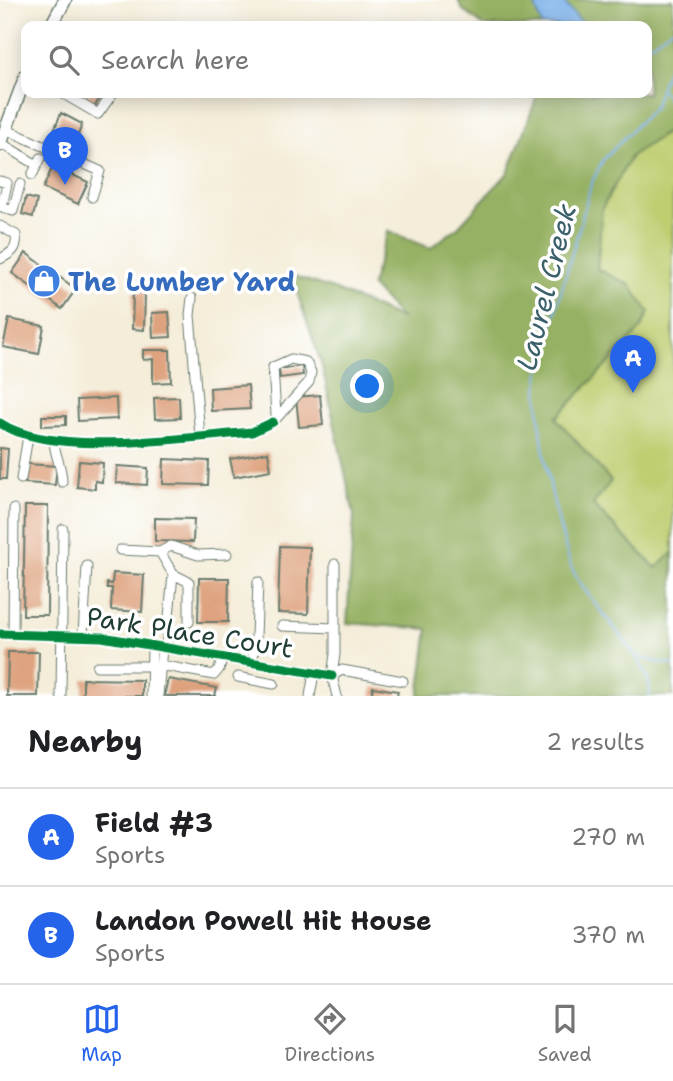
<!DOCTYPE html>
<style>
:root{--surface:#fff;--page:#f6f6f6;--text:#202124;--muted:#757577;--line:#e0e0e0;--accent:#2563eb}
body{margin:0;font-family:"Shantell Sans",sans-serif;background:var(--page);color:var(--text)}
.you{position:absolute;left:368px;top:387px;width:24px;height:24px;margin:-18px;border:5px solid #fff;border-radius:50%;background:#1a73e8;box-shadow:0 0 0 10px #1a73e833}
.badge{display:grid;place-items:center;width:46px;height:46px;border-radius:50%;background:var(--accent);color:#fff;font-size:23px;font-weight:700}
.pin{position:absolute;translate:-50% -58px;filter:drop-shadow(0 2px 4px #0008)}
.pin::after{content:'';position:absolute;top:37px;width:24px;height:21px;background:inherit;clip-path:polygon(0 0,100% 0,50% 100%)}
.list{margin:0;padding:0;list-style:none}
h2{display:flex;justify-content:space-between;align-items:center;height:91px;margin:0;padding:0 28px;font-size:30px}
h2 small{font-size:23px;font-weight:400;color:var(--muted)}
.list li{display:grid;grid-template-columns:46px 1fr auto;gap:21px;align-items:center;box-sizing:border-box;height:98px;padding:0 28px;border-top:2px solid var(--line)}
.list b{display:block;font-size:26px;white-space:nowrap}
.list p{margin:0;font-size:23px;white-space:nowrap;color:var(--muted)}
.list em{font-size:23px;font-style:normal;color:var(--muted)}
.icon{flex:none;width:38px;height:38px;fill:none;stroke:currentColor;stroke-width:2;stroke-linecap:round;stroke-linejoin:round}
.map{position:relative;flex:none;width:673px;height:696px;overflow:hidden}
.search{position:absolute;background:var(--surface);box-shadow:0 4px 18px #0003;left:21px;right:21px;top:21px;height:77px;display:flex;align-items:center;gap:18px;box-sizing:border-box;padding:0 24px;border-radius:14px;color:var(--muted);font-size:26px}
.sheet{height:287px;background:var(--surface)}
nav{display:flex;justify-content:space-around;align-items:center;box-sizing:border-box;height:98px;border-top:2px solid var(--line);background:var(--surface);font-size:19px;color:var(--muted)}
nav a{display:grid;justify-items:center;gap:4px}
nav .on{color:var(--accent)}
.map>svg:first-child{display:block}
</style>
<div class="map">
<svg width="673" height="696" viewBox="0 0 673 696">
<rect width="100%" height="100%" fill="#fff"/>
<filter id="ink" filterUnits="userSpaceOnUse"><feTurbulence type="fractalNoise" baseFrequency=".0143" numOctaves="2"/><feDisplacementMap in="SourceGraphic" scale="14" xChannelSelector="R" yChannelSelector="G"/><feConvolveMatrix kernelMatrix="1 2 1 2 8 2 1 2 1" color-interpolation-filters="sRGB"/></filter>
<filter id="wash" filterUnits="userSpaceOnUse"><feTurbulence type="fractalNoise" baseFrequency=".00686" numOctaves="4" result="noise"/><feDisplacementMap in="SourceGraphic" scale="28" xChannelSelector="R" yChannelSelector="G"/><feGaussianBlur stdDeviation="1.57" result="paint"/><feColorMatrix in="noise" values="0 0 0 0 0 0 0 0 0 0 0 0 0 0 0 0 0 1.4 0 .05"/><feComposite in="paint" operator="in"/></filter>
<g filter="url(#wash)">
<rect width="100%" height="100%" fill="#f4edd9"/>
<path fill="#bece71" stroke="#6e8652" stroke-width="2" d="M673,128v424l-17,16 -63,-63 -37,-87 84,-88 -10,-45 -33,-16 5,-61 29,-52z"/>
<path fill="#96b163" stroke="#5a774c" stroke-width="2" d="M458,0h215v128l-42,28 -29,52 -5,61 33,16 19,27 -9,18 -84,88 55,63 -18,24 63,63 17,-16v144h-254l9,-67 -81,-6 7,-108 -32,-149 -31,-91 45,15 66,29 -31,-33 17,-55 42,17 27,-20 51,-55 28,-74 -4,-6h115v-67h-163l-22,-17z"/>
<path fill="#7db1ea" stroke="#4e778f" stroke-width="2" d="M533,0h29l23,26h-43z"/>
<g fill="none" stroke-linecap="round" stroke-linejoin="round">
<path stroke="#7db1ea" stroke-width="2" d="M647,46l26,-18
M661,89l12,18
M640,658l33,7
M649,696c10,-30 -67,-96 -79,-133 -15,-49 -38,-145 -30,-194 3,-18 9,-35 14,-52 12,-45 26,-88 37,-133l12,-24 51,-53 19,-54"/>
</g>
<g id="blocks">
<path fill="#dea27e" d="M69,93h34l-10,16z
M61,113l21,11 -6,17 -24,-6z
M53,166l35,16 -10,22 -35,-16z
M26,197l11,3 -4,17 -11,-3z
M26,253l50,36 -14,20 -50,-36z
M133,292h12l-1,38 -12,-1z
M169,312l2,25 -18,1 -1,-25z
M9,319l35,7 -5,28 -36,-7z
M143,350h27l1,32 -18,1v-24l-10,1z
M302,366l1,9 -23,3 -1,-9z
M248,385l2,24 -39,2 -1,-23z
M320,395l3,30 -24,2 -3,-30z
M179,397l1,21 -25,1 -1,-21z
M116,398l1,21 -39,2 -1,-21z
M42,416h24v9l-24,1z
M0,448l8,1 -2,30h-6z
M268,452l3,18 -37,7 -4,-18z
M164,459l45,2 -1,24 -45,-1z
M79,461l24,2 -1,19 -7,-1v8l-18,-2z
M27,464l30,2 -2,19 -30,-2z
M117,466l31,2 -1,17 -31,-2z
M25,506h23l-1,109h-24z
M155,518l39,1 -1,23 -38,-1z
M280,546l30,1 -2,67 -30,-1z
M113,573l31,2 -2,37 -31,-2 1,-22h-5v-5l5,1z
M199,578h30l-1,44h-30z
M8,652h31l-1,44h-31z
M83,679l59,1v16h-59z
M168,679l49,9 -2,8h-51z
M373,687l25,4 -1,5h-26z"/>
</g>
</g>
<g filter="url(#ink)">
<use href="#blocks" fill-opacity="0" stroke="#6a7b6e" stroke-width="2"/>
<g fill="none" stroke-linecap="round" stroke-linejoin="round">
<defs>
<path id="minor" d="M62,93l36,21 15,-21
M5,129l95,42 -8,26
M1,143l36,22
M32,175l9,-17
M0,181l7,2 -5,24 11,4 7,-27
M0,226l16,9c2,14 -4,18 -16,24
M192,298l-2,17 10,121
M0,423c52,35 189,14 252,9l21,-10 36,-40 2,-10 -5,-10 -15,-3 -18,8 3,48
M54,440c0,15 8,25 8,42
M21,479l7,-43
M120,550l40,2
M335,564v90l-3,22 5,20
M189,622v-40l-16,-8 -13,-22 11,-6 27,9 29,-1
M282,626l53,2
M0,634l102,3 230,39
M13,634l1,-125
M83,635l4,-69
M166,649l7,-75
M252,663l4,-26 2,-55
M160,665l54,10 5,-6 4,-11
M97,666h54
M332,676l10,-6 61,11
M238,677l36,7
M61,696l2,-167
M151,696l1,-50
M158,696l4,-48
M310,696l4,-23"/>
<path id="major" d="M51,26l14,-26
M0,145l26,-70"/>
</defs>
<use href="#minor" stroke="#6a7b6e" stroke-width="11"/>
<use href="#major" stroke="#6a7b6e" stroke-width="15"/>
<use href="#minor" stroke="#fff" stroke-width="9"/>
<use href="#major" stroke="#fff" stroke-width="12"/>
<defs>
<path id="cycleway" d="M0,423c52,35 189,14 252,9l21,-10
M0,634l102,3 230,39"/>
</defs>
<use href="#cycleway" stroke="#fff" stroke-width="13"/>
<use href="#cycleway" stroke="#00873e" stroke-width="9"/>
</g>
</g>
<defs>
<symbol id="shop-disc" viewBox="-11 -11 22 22"><circle r="9.5" fill="#3f7fe0" stroke="#fff"/><path d="M-5-2.5h2.3a2.7 3.5 0 0 1 5.4 0H5L5.5 6h-11ZM-1.5-2.5h3a1.5 2.3 0 0 0-3 0Z" fill="#fff"/></symbol>
</defs>
<g fill-rule="evenodd">
<use href="#shop-disc" x="25" y="262" width="38" height="38"/>
</g>
<g text-anchor="middle" dominant-baseline="central" stroke-width="7" stroke-linejoin="round" paint-order="stroke">
<g font-size="26" font-weight="bold" fill="#366cbe" stroke="#fff" text-anchor="start">
<text x="68" y="281">The Lumber Yard</text>
</g>
<g font-size="26" fill="#1f3d34" stroke="#fff">
<text transform="translate(190 632) rotate(9)">Park Place Court</text>
</g>
<g font-size="28" font-style="italic" fill="#3b606b" stroke="#fff">
<text transform="translate(546 287) rotate(-76)">Laurel Creek</text>
</g>
</g>
</svg>
<div class="you"></div>
<div class="pin badge" style="left:633px;top:393px">A</div>
<div class="pin badge" style="left:65px;top:185px">B</div>
<div class="search"><svg class="icon" aria-label="search" viewBox="0 0 24 24"><circle cx="10" cy="10" r="6"/><path d="M15 15l6 6"/></svg>Search here</div>
</div>
<section class="sheet">
<h2>Nearby<small>2 results</small></h2>
<ul class="list">
<li><span class="badge">A</span><div><b>Field #3</b><p>Sports</p></div><em>270 m</em></li>
<li><span class="badge">B</span><div><b>Landon Powell Hit House</b><p>Sports</p></div><em>370 m</em></li>
</ul>
</section>
<nav>
<a class="on"><svg class="icon" aria-label="map" viewBox="0 0 24 24"><path d="M3 6l6-2 6 2 6-2v14l-6 2-6-2-6 2zM9 4v14M15 6v14"/></svg>Map</a>
<a><svg class="icon" aria-label="directions" viewBox="0 0 24 24"><path d="M12 3l9 9-9 9-9-9zM9 14v-3h6M13 9l2 2-2 2"/></svg>Directions</a>
<a><svg class="icon" aria-label="saved" viewBox="0 0 24 24"><path d="M7 4h10v16l-5-4-5 4z"/></svg>Saved</a>
</nav>
